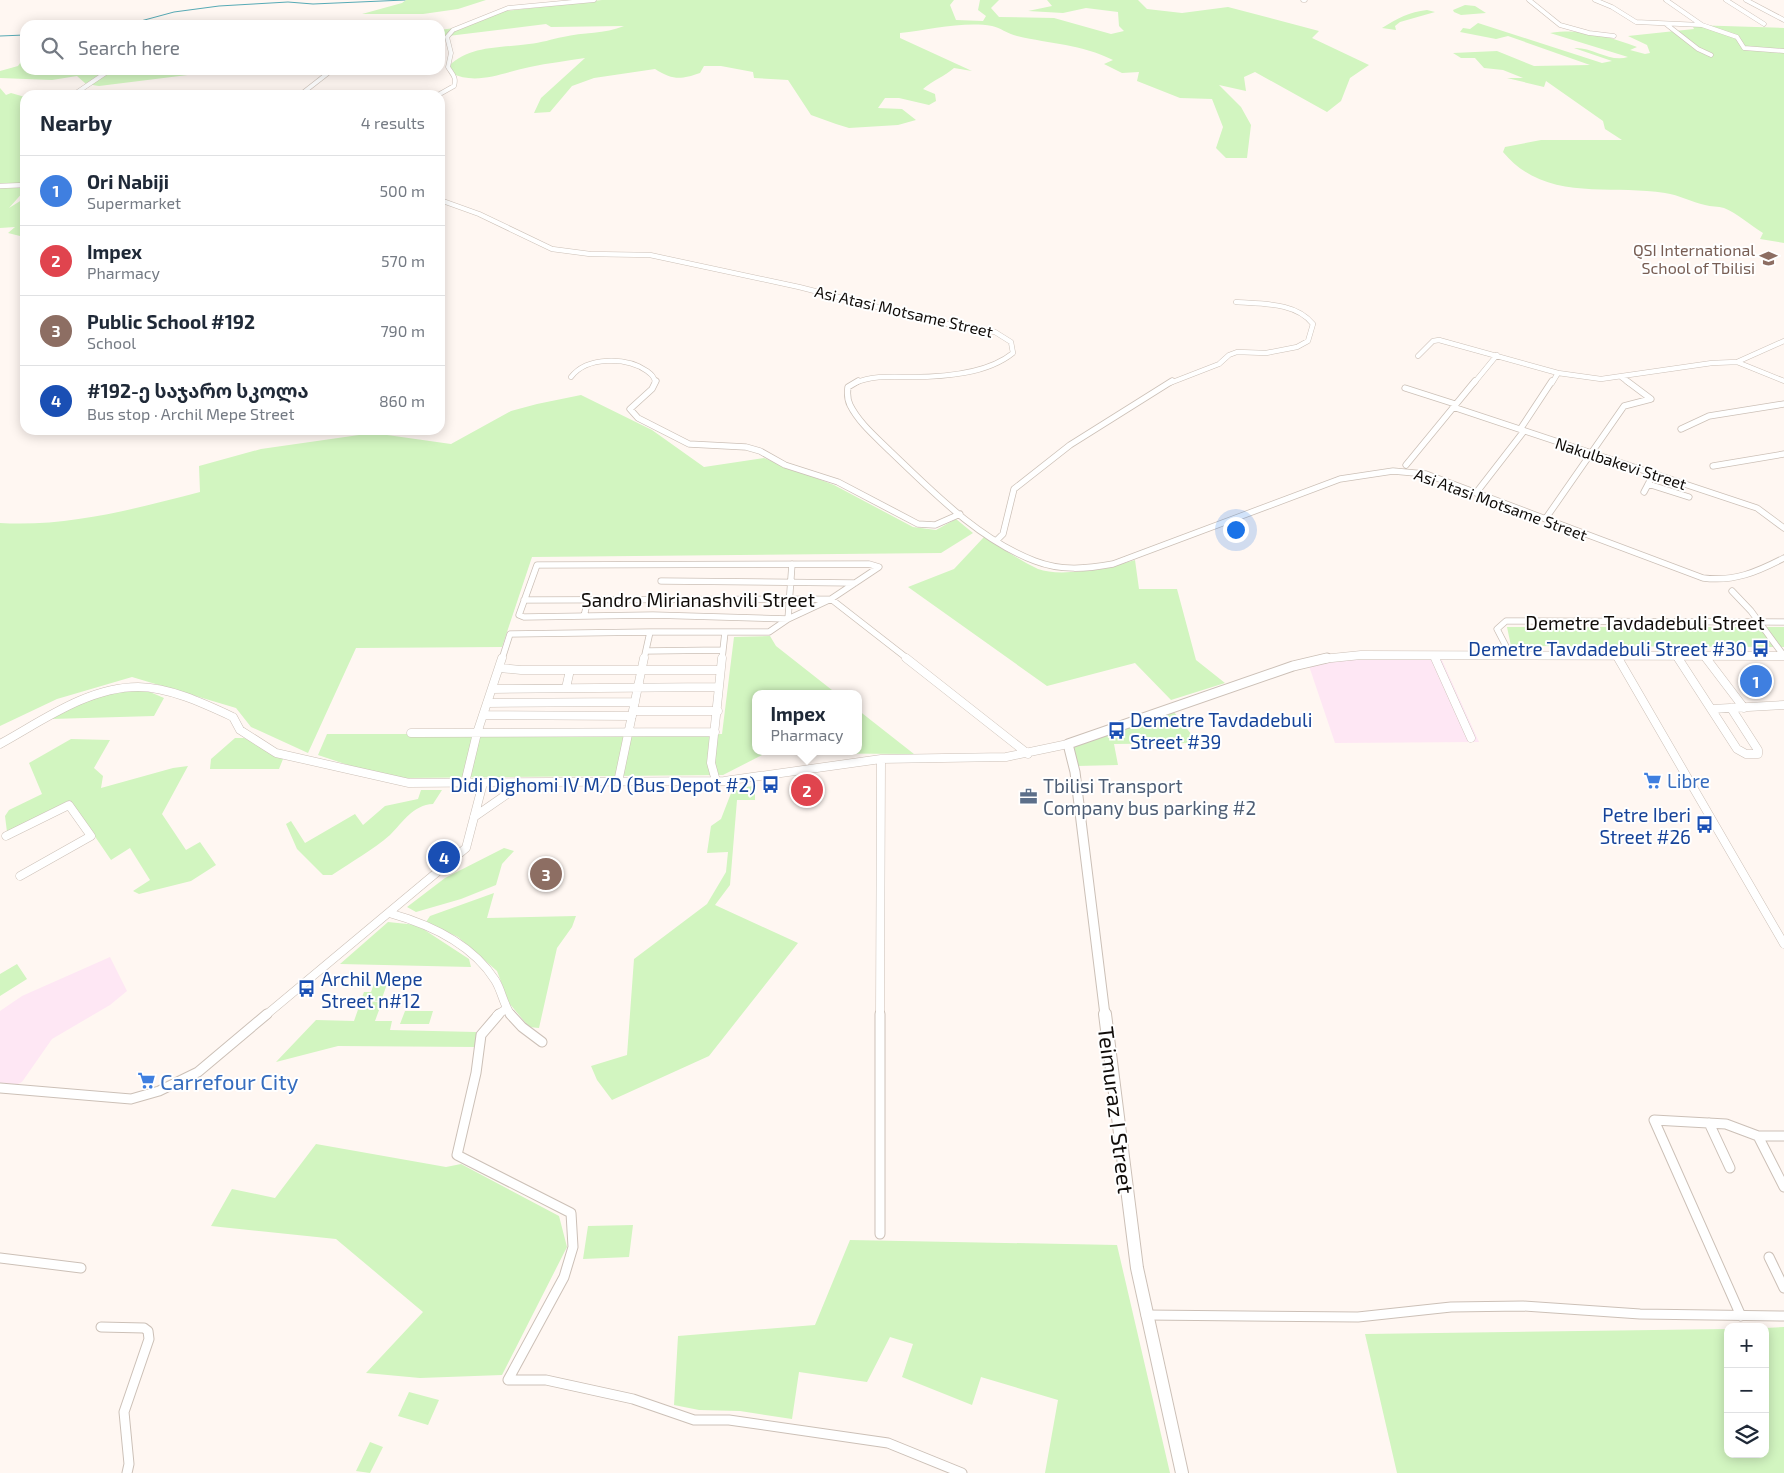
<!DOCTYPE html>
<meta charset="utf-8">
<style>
:root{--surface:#fff;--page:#f6f6f7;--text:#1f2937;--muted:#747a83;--line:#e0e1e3;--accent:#0b8043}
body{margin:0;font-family:"Exo 2","Noto Sans Georgian",sans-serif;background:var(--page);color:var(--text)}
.controls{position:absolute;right:15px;bottom:15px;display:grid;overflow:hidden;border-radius:10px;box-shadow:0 2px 12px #0003}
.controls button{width:45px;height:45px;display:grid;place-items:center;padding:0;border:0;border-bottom:1px solid var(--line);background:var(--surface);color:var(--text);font:25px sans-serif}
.you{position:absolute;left:1235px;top:529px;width:18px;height:18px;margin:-12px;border:4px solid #fff;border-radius:50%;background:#1a73e8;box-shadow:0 0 0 8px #1a73e833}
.badge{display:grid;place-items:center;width:32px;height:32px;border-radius:50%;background:var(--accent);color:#fff;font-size:16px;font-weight:700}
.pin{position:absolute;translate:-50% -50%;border:2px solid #fff;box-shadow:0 1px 5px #0006}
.popup{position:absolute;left:752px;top:690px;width:110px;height:65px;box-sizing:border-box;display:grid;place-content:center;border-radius:10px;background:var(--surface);filter:drop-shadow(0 1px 4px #0005);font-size:16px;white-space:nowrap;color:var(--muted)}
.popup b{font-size:19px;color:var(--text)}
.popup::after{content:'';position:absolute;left:50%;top:100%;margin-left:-10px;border:10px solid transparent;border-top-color:var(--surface)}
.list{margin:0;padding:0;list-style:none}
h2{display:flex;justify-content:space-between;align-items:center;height:65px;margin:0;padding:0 20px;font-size:21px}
h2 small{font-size:16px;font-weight:400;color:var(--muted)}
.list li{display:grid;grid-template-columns:32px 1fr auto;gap:15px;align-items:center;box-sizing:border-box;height:70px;padding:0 20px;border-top:1px solid var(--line)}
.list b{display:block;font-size:19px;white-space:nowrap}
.list p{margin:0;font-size:16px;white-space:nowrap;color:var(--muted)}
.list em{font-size:16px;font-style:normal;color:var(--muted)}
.icon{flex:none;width:28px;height:28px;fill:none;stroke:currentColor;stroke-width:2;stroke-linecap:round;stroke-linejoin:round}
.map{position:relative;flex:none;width:1784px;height:1473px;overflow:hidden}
.search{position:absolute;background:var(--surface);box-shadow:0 2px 12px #0003;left:20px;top:20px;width:425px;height:55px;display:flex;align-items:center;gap:12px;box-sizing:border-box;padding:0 18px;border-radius:15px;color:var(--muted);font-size:19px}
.panel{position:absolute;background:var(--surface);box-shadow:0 2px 12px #0003;left:20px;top:90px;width:425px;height:345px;border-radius:15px}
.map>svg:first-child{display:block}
</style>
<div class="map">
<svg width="1784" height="1473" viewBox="0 0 1784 1473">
<rect width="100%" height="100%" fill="#fff7f2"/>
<path fill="#fee7f4" d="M1332,660h110l37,82 -144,1 -26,-77z
M110,957l17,34 -17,14 -58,34 -30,43 -6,3 -16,-1v-73l22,-15z"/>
<path fill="#d2f5c0" d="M406,0h80l-28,9 -35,5h-61l40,-11z
M602,0h352l-4,5 6,15 27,1 3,-5 -8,-6 2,-10h19l-8,8 8,9 55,1 57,16 13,-3 -5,-5 -1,-14 -32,-4 -23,5 -35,-2 24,-5 -5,-6h91l9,9 35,4 46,-6 91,24 -7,7 57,27 -19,13 -9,23 -14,11 -72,-40 -11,5 2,14 -27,-6 22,22 10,18 -4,33h-21l-10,-10 7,-21 -11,-28 -32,-1 -43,-17 2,-9 -17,1 -18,-9 9,-4c-32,-16 -62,-16 -96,-24 -9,-2 -18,-9 -25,-10 -28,-5 -63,4 -92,7v5l72,33 -18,-3c-10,9 -21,12 -31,21l12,5 1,7 -7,4 -30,-7h-14l-7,10 24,1 14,11 -18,5 -49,3 -13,-4 -25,-9 -23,-35 -34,-2 -1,-6 -32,-6h-17l-4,7c-20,7 -27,7 -45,-4l-61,9 -22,8 -22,26 -16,1 7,-15 44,-40c-18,3 -37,5 -55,9 -26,5 -53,19 -79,6l-2,-7c21,-21 53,-18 80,-22 12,-1 23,-5 34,-7 20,-5 42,-3 61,-11l-73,1 -5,-3 -106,13v-7l14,-2 51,-17z
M1465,5l10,1 11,7 -25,2 -7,-3 -1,-2z
M1427,10l8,2 -35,10 -5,4 1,4 -14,-2c16,-10 27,-16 45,-18z
M1478,23l124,40 10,-2 -38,-13c19,-1 36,15 54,9l-78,-24c32,-5 57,3 87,14l-7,3 15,4 5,-1 -3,-8 -19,-9 66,-7 -2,-4 92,3v215l-24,-4 3,-6c-12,-7 -26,-20 -39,-25 -6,-2 -13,-1 -19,-3 -13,-3 -26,-10 -40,-12 -56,-9 -120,10 -162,-41l2,-5 36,-7h81l-17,-11 -2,-8 -57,-40 -2,6 -37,-9h16l-20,-8 -19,-2 -9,-10h-14l-8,-5 44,-2 37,15 56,-1 -82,-29 -12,3 -36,-7 3,-4 7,1z
M25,56v14h203l-129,16 -13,-2 -9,-8 -25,4 -52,-2v-7l18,-5z
M0,88l6,7 5,-2 14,4v93l-16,18 16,-10v36l-5,2 -12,-3 7,-6 -15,1z
M581,395l71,35 52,37 60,-9 70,27 79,42 23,3 20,-11 17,14 -32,20 -409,4 -30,90 -146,1 -48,105 -57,-26 -15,-19 -104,-31 -75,22 -57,27v-203c69,4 134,-14 200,-31l-1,-26 62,-17 112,-16 78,11 60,-33 26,-7z
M984,537c17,10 36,24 54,32 24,9 73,-2 97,-9l4,29h38l19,71 29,23 -54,17 -36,-37 -88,23 -139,-99 46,-18z
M1507,627h277v20l-273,-1z
M770,636l6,10 61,48h-81v57h102v-41l56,44 -148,-1 -43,22 -319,3 -50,-11 -36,-12 9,-21h395l12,-97z
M143,689l21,9 -10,18 -103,3c34,-21 53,-25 92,-30z
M1174,712l24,31 -84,1 4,21 -41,1 -4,-19z
M235,738h9l35,17 4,4 -4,10h-69l1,-10z
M71,739l39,1 -16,28 9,8 -2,12 72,-20 15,-2 -26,48 24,36 14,-8 16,23 -25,16 -52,13 -6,-3 17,-11 -20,-32 -19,12 -41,-60 -63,32 -2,-16 4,-6 33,-16 -13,-31z
M755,786v14h-18l-7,85 -15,20 83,38 -89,113 -97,44 -15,-20 -6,-14 36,-11 7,-96 73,-55 19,-32 2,-20 -21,1 4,-27 10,-7 12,-31z
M421,790h21l-9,14c-20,1 -30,18 -43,31 -17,15 -39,27 -58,40h-9l-26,-26 -11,-25 5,-3 14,22 50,-29 8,11 22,-19 33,-7z
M504,848l10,3 -12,13 -6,21 -35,14 -45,13 -9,-5 38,-29z
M494,893l-7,25 89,-2 -4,11 -15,21 -18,80 -10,-1 -20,-24 -12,-32 -39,-34 -32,-15 4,-6z
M388,922l29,3 52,34 2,8 -131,-3z
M17,964l10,15 -27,17v-22z
M374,984h13l-6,17 -20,-1 3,-8h7z
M361,1001l21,1 -7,19h17l-2,9 86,2 1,15 -139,-1 -62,16 40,-42 38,1z
M405,1011h28l-4,13h-29z
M316,1144l130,23 15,-3 98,52 8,31 -65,128 -82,3 -54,-5 57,-61 -87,-73 -125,-13 21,-37 43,9z
M633,1225l-4,32 -46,2 5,-33z
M850,1240l267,5 53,228h-125l13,-73 -77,-23 -9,28 -70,-28 11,-33 -23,-7 -23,45 -68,-10 -7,47 -52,-8 -41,-1 -25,-5 4,-69 137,-11z
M1784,1327v146h-387l-32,-139 363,-5v125h37v-126z
M409,1392l30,8 -11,25 -30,-9z
M370,1442l13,5 -13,26 -14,-2z"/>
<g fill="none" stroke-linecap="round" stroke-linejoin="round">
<path stroke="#57aab5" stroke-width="1" d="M126,25l48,-13 45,-6 69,-4 25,2 92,-4
M0,36l25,-1"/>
<defs>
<path id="minor-far4" d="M1303,0h2
M1529,0l31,25 29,8 25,3
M1595,0l17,7 24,15 66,3
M1666,0l36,25 35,12 7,11 40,3
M1726,0l38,24
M1746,0l38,20
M1666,24l32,25 13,6
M73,95l37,-25
M300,95l32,-25
M438,95l16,-9c3,-9 -2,-12 -6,-19l3,-14 -4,-16 6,-7 55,-22 86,-8"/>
<path id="minor-far3" d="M0,186l25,-1
M440,200l39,14 73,35 38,5 60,1 149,32 138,35 58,10 16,10 2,11c-26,21 -68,24 -101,24 -19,0 -38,-2 -57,6
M1418,356l15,-15 6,-1 119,33 43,6 111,-16 25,-1 47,-21
M1737,362l47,19
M571,377c16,-21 56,-20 76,-6 4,3 8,6 8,12
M1621,377l8,6
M1170,383l49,-19 10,-9 8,-3 29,1 31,-6 11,-6 5,-17c-17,-22 -51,-20 -77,-22
M1474,383l23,-28
M1552,383l6,-10"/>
<path id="minor-far2" d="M656,381l-4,8 -22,20 8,9 51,26 57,3 14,4 25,14 53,17 80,42 17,1 25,-11
M858,381l-10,6c-1,7 -1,12 2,18 9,18 26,32 40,46 42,40 89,89 145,110 26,10 51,8 78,3l227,-85 53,-8 33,3 277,104c31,4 54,-6 81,-20
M1405,388l50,16
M1453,407l304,101 27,20
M1521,428l31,-47
M1681,429l28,-13 75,-12
M1406,465l69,-84
M1713,466l71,-12
M1648,484l41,13
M1644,492l10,-19
M1476,493l48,-62
M1546,518l78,-112 27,-7 -24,-18
M997,540l6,-6 11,-45 56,-44 102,-64
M869,564l10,3 -48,32 -43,20 -135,-4 -129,2 -5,-2 18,-50z
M661,581l194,2
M1732,591l19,20 33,45
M524,600l307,-1 77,60
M584,616l4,-16
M788,619l4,-55
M646,651l77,-1
M1434,655l2,4
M1511,656l-14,-27 9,-8 278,1
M1617,656l2,3
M1677,656l2,3
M1705,656l2,3
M502,659l8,-25 140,-2
M644,659l6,-27h119l19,-13
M722,659l3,-27"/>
<path id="minor-far1" d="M906,658l122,96
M1435,658l36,80
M1618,658l166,286
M1678,658l59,91 9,5h12v-4l-27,-42
M1706,658l38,50
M499,668l22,2h199
M566,688l4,-18
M492,689l225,-2
M487,703l148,-1
M1712,709l72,-4
M633,711h85
M483,715l149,1
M411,733l304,-1
M0,744c42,-23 88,-57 138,-57 31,0 67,17 95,30l7,13 36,23 133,30 315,-2 157,-22 125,-2 62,-13
M716,781l-5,-18 11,-105
M618,782l26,-124
M465,783l12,-50 25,-75
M474,817l49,-34
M6,836l63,-31 22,31 -71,40
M389,913c40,11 83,31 106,67 7,11 8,24 16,35
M266,1015l200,-167 17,-65
M497,1015l9,-6
M880,1015l1,-256"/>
<path id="minor" d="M499,1014l-18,21 -5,38 -19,82 114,58 2,34 -9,30 -56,103h38l87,19 61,21h35l159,23 74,30
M510,1014l12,13 20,15
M0,1088l131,11 28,-8 39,-19 69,-58
M1709,1123l21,45
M1758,1136l26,51
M880,1234v-220
M1769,1257l15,31
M0,1258l81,10
M1146,1315l212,2 93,-10 72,-1 117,8 144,2
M1741,1316l-87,-196 72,4 32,12h26
M101,1327l43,1 4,3 1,8 -25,73 5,52 -2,9"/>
<path id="major-far2" d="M1322,659l39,-4 423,1"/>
<path id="major-far1" d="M1105,1015l-30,-243 -7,-28 225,-78 34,-8"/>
<path id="major" d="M1105,1014l32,254 45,205"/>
</defs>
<use href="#minor-far4" stroke="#ccc0b7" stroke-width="5"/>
<use href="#minor-far3" stroke="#ccc0b7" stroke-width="5.5"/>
<use href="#minor-far2" stroke="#ccc0b7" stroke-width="7"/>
<use href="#minor-far1" stroke="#ccc0b7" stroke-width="9"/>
<use href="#minor" stroke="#ccc0b7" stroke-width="11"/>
<use href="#major-far2" stroke="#ccc0b7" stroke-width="9"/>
<use href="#major-far1" stroke="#ccc0b7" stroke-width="11"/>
<use href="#major" stroke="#ccc0b7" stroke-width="14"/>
<use href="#minor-far4" stroke="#fff" stroke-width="4"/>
<use href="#minor-far3" stroke="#fff" stroke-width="4.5"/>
<use href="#minor-far2" stroke="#fff" stroke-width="5.5"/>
<use href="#minor-far1" stroke="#fff" stroke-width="8"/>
<use href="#minor" stroke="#fff" stroke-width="9"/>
<use href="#major-far2" stroke="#fff" stroke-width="8"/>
<use href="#major-far1" stroke="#fff" stroke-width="9"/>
<use href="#major" stroke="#fff" stroke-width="12"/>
</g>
<defs>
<symbol id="school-bare" viewBox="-9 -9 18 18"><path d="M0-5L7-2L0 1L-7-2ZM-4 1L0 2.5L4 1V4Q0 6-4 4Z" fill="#8d6e63" stroke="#fff" stroke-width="2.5" paint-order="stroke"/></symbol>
<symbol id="bus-bare" viewBox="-9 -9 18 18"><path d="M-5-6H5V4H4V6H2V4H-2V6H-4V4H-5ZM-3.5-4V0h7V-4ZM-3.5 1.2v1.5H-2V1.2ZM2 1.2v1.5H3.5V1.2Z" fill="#1a4fb4" stroke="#fff" stroke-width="2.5" paint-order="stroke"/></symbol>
<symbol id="supermarket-bare" viewBox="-9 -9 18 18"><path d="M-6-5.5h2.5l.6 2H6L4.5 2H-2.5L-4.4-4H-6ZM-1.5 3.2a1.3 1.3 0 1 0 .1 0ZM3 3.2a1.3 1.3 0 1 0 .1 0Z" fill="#3f7fe0" stroke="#fff" stroke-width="2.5" paint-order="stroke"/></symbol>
<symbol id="office-bare" viewBox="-9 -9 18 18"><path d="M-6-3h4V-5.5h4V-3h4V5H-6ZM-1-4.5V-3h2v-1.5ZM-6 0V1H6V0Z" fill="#5c6f8a" stroke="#fff" stroke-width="2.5" paint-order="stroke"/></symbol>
</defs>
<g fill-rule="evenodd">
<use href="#school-bare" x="1756" y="246" width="25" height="25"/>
<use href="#bus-bare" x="1748" y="636" width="25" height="25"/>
<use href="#bus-bare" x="1104" y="718" width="25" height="25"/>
<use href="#supermarket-bare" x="1640" y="768" width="25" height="25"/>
<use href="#bus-bare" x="758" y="772" width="25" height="25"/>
<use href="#office-bare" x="1016" y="784" width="25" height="25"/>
<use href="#bus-bare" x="1692" y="812" width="25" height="25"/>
<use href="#bus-bare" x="294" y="976" width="25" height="25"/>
<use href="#supermarket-bare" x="134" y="1068" width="25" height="25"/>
</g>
<g text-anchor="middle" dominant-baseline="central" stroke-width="4" stroke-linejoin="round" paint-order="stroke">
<g font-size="16" fill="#785e54" stroke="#fff" text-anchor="end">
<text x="1755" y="249">QSI International<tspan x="1755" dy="18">School of Tbilisi</tspan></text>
</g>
<g font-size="16" fill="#100c09" stroke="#fff">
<text transform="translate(904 311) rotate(13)">Asi Atasi Motsame Street</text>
<text transform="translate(1621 463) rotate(18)">Nakulbakevi Street</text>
<text transform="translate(1501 504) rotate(20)">Asi Atasi Motsame Street</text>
</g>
<g font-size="19" fill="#100c09" stroke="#fff">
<text x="698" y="599">Sandro Mirianashvili Street</text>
<text x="1645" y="622">Demetre Tavdadebuli Street</text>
</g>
<g font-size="19" fill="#164399" stroke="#fff" text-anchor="end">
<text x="1747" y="648">Demetre Tavdadebuli Street #30</text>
<text x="1130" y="719" text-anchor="start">Demetre Tavdadebuli<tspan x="1130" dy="22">Street #39</tspan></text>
<text x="756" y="784">Didi Dighomi IV M/D (Bus Depot #2)</text>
<text x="1691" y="814">Petre Iberi<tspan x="1691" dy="22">Street #26</tspan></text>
<text x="321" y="978" text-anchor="start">Archil Mepe<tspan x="321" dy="22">Street n#12</tspan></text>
</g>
<g font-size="19" fill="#366cbe" stroke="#fff" text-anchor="start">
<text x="1667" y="780">Libre</text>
</g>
<g font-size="19" fill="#4e5e75" stroke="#fff" text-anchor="start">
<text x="1043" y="785">Tbilisi Transport<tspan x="1043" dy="22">Company bus parking #2</tspan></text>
</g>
<g font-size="22" fill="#366cbe" stroke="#fff" text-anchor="start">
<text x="160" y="1081">Carrefour City</text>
</g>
<g font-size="22" fill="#100c09" stroke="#fff">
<text transform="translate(1117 1110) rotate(83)">Teimuraz I Street</text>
</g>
</g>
</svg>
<div class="controls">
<button>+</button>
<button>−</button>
<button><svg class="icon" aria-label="layers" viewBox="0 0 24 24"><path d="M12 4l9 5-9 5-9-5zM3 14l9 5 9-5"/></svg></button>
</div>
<div class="you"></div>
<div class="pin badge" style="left:1756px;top:681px;background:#3f7fe0">1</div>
<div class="pin badge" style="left:807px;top:790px;background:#e0444e">2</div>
<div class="popup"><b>Impex</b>Pharmacy</div>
<div class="pin badge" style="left:546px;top:874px;background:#8d6e63">3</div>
<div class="pin badge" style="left:444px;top:857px;background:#1a4fb4">4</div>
<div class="search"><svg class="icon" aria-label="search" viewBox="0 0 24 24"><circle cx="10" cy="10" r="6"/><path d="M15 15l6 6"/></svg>Search here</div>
<section class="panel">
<h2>Nearby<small>4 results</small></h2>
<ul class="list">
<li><span class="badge" style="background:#3f7fe0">1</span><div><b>Ori Nabiji</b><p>Supermarket</p></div><em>500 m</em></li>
<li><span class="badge" style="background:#e0444e">2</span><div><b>Impex</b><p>Pharmacy</p></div><em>570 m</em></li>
<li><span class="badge" style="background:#8d6e63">3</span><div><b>Public School #192</b><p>School</p></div><em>790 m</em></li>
<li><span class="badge" style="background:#1a4fb4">4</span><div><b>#192-ე საჯარო სკოლა</b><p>Bus stop · Archil Mepe Street</p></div><em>860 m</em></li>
</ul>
</section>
</div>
